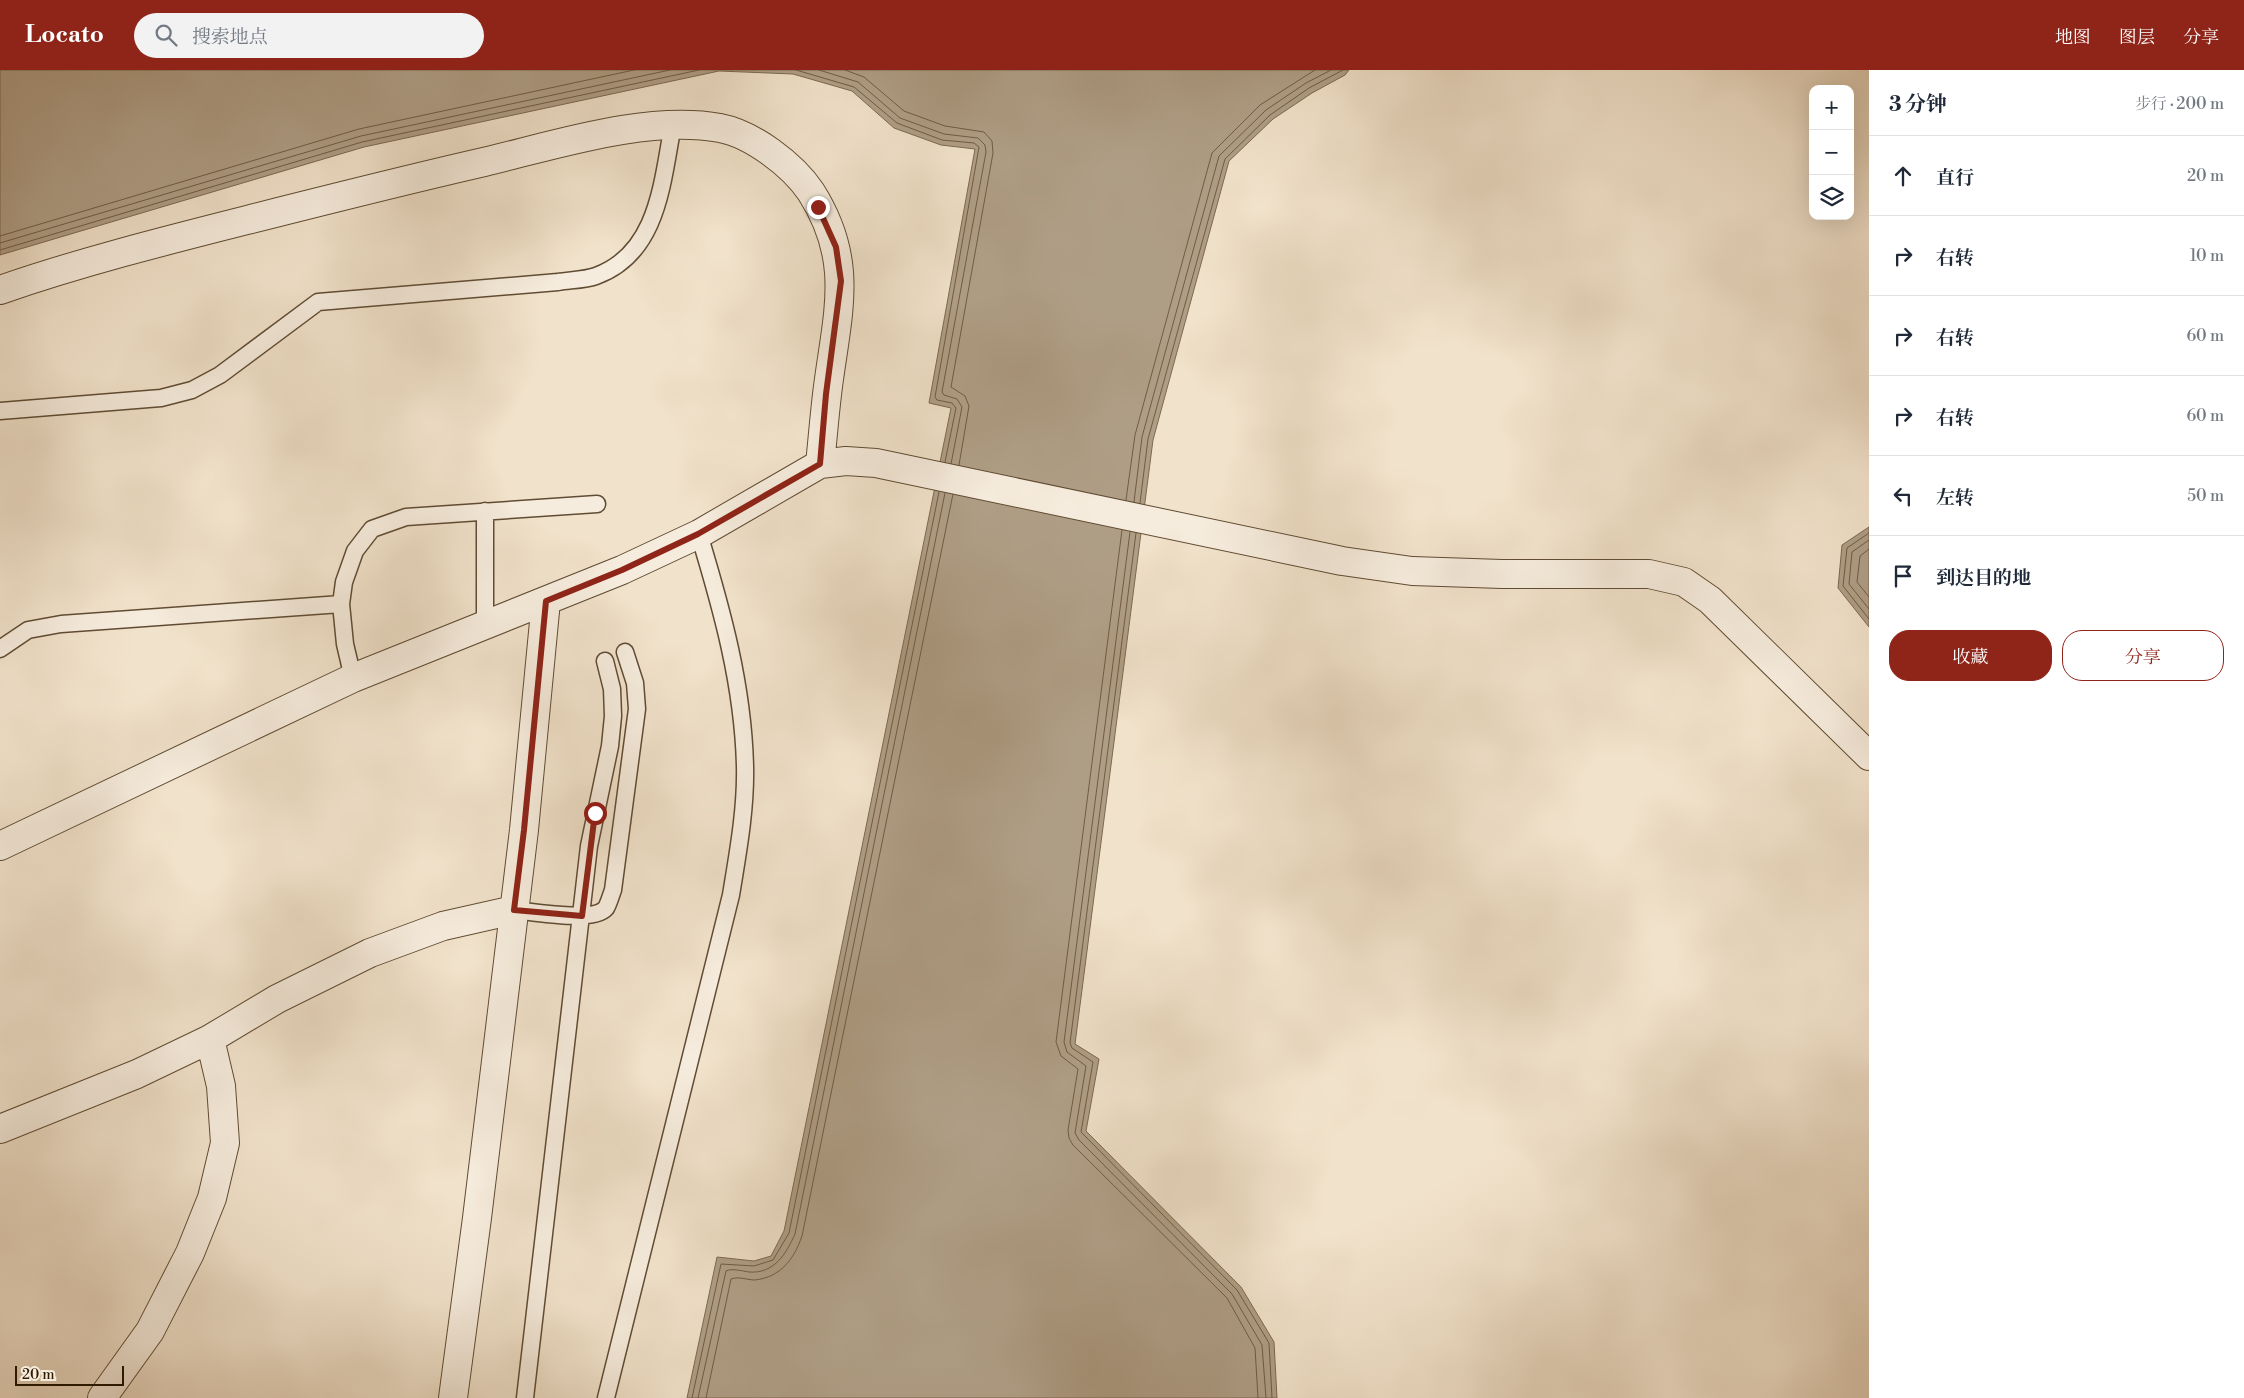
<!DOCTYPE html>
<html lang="zh">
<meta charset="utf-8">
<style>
:root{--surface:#fff;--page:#f2f2f3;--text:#1f2937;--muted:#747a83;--line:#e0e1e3;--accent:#8f2418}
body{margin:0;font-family:"Libre Bodoni","Noto Serif SC",serif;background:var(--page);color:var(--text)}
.controls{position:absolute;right:15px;top:15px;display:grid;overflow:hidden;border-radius:10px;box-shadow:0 5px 20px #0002}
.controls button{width:45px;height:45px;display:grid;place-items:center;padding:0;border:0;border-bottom:1px solid var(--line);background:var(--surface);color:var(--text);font:25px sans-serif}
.scale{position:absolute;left:15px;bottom:12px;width:109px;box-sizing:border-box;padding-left:5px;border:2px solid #301a00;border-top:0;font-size:14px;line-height:18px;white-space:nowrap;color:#301a00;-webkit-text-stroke:4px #f6ecdd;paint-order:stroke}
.stop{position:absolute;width:15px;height:15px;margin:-11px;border:4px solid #8f2418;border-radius:50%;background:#fff}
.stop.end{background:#8f2418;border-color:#fff;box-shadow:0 1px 5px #0008}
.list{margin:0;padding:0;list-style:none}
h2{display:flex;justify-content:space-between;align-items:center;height:65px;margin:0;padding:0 20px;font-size:21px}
h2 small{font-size:16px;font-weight:400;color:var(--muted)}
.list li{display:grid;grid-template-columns:32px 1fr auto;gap:15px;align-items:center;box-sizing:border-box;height:80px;padding:0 20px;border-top:1px solid var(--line)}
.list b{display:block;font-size:19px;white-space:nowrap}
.list em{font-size:16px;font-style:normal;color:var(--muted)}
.actions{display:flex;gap:10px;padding:15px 20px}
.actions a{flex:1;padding:11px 0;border:1px solid var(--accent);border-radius:20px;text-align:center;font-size:18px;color:var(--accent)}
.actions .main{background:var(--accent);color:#fff}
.icon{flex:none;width:28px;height:28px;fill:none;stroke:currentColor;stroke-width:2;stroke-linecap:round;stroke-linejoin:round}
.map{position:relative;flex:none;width:1869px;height:1328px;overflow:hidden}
header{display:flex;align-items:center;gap:30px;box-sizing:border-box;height:70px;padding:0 25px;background:var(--accent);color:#fff}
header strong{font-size:24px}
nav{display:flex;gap:28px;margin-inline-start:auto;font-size:18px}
.search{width:350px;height:45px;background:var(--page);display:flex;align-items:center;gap:12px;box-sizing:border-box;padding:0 18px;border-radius:28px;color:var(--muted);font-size:19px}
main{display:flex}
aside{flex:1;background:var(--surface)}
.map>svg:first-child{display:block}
</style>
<header>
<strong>Locato</strong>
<div class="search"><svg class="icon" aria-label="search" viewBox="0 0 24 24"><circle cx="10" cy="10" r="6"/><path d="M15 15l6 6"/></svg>搜索地点</div>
<nav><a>地图</a><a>图层</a><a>分享</a></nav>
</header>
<main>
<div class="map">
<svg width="1869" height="1328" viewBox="0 0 1869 1328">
<rect width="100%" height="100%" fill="#f1e2cb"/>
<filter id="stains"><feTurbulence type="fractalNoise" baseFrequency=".004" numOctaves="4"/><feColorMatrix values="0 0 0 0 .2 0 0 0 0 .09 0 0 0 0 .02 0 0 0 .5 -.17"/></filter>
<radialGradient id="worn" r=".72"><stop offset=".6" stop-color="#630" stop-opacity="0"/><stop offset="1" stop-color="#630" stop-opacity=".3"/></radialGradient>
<path fill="#af9e86" stroke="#7c6950" d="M0,0h1349l-4,5 -33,18 -39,26 -44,42 -76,279 -78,604 24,15 -13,72 155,156 33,55 3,56h-590l30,-141 37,4 17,-5 13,-25 167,-823 -22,-5 46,-254 -34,-4 -47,-17 -42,-37 -59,-17 -74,-3 -355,76 -364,108z
M1869,457v100l-31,-39 4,-43z"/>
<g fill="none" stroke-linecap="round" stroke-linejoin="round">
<path stroke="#705c43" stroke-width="1" d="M796,0l58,17 43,36 45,17 32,3 5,4 -44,250 2,3 15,3 4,5 -11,54
M819,0l39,12 42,36 44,16 34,4 7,7 1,7 -44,240 2,3 13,4 5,8 -11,57
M845,0l19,7 40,34 41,15 39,6 8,9 1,12 -42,234 14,9 4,10 -10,59
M0,166l359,-107 275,-59
M0,173l361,-107 309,-66
M0,180l362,-108 337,-72
M1126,430l9,-65 77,-282 48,-48 55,-35
M1134,432l8,-65 77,-281 47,-46 40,-27 25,-13
M1140,433l8,-64 77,-280 45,-44 39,-27 34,-18
M1122,460l-66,512 5,14 17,13 -10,61 1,8 4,7 154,153 28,50 3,50
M1130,462l-66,510 3,10 19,14 -11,67 4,7 153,154 30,51 4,53
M1136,463l-66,510 2,5 21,14 -12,70 156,158 32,53 3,55
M1869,463l-22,15 -4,38 26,33
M1869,470l-17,12 -3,32 20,25
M1869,479l-9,7 -3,26 12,15
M692,1328l29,-134 33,2 19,-6 16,-27 150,-741
M698,1328l28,-127c6,-3 16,0 23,1 25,2 37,-18 46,-38l150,-741
M706,1328l25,-119c8,-3 16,1 24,1 26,-3 39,-21 47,-44l151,-742"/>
<defs>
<path id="service" d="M0,341l161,-13 31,-8 28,-15 98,-73 240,-20c12,-2 27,-2 38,-6 63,-23 66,-95 77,-151
M485,441v112
M0,579l28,-19 33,-6 280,-20
M353,608l-8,-34 -4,-40 3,-22 11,-31 17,-22 34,-12 191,-13
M514,840c20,2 79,13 92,-2 3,-5 5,-13 7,-18l24,-181 -2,-26 -10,-31
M525,1328l64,-552 21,-100 3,-30 -1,-27 -7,-28
M606,1328l125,-503c7,-43 15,-86 14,-129 -2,-81 -23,-156 -46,-232"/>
<path id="minor" d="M0,220c81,-28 164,-49 247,-70 79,-20 158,-40 237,-58 72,-17 162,-47 236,-34 32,6 73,37 91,64 42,66 28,115 18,187 -4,28 -6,57 -9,85
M0,776l353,-168 269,-108 77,-36 121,-70 26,-3 30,2 466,98 70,10 90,3h147l35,8 26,18 159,156
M0,1059l137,-55 73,-35 67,-40 93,-46 73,-27 71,-16
M102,1328l48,-67 40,-78 22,-55 13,-55 -4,-57 -11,-47
M453,1328l24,-180 47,-388 22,-229"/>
</defs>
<use href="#service" stroke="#604c33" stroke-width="19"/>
<use href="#minor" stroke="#604c33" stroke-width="30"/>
<use href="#service" stroke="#f6ecdd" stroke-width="16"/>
<use href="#minor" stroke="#f6ecdd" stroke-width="28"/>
</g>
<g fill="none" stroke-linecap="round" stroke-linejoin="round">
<path stroke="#8f2418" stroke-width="6" d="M595,743l-13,103 -68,-6 10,-80 22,-229 76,-31 76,-36 122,-70 6,-70 15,-113 -5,-34 -18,-40"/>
</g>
<rect width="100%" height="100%" filter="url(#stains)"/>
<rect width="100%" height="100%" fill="url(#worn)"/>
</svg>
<div class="controls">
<button>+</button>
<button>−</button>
<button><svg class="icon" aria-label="layers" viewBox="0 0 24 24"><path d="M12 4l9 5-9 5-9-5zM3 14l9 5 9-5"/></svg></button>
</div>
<div class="scale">20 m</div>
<div class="stop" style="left:595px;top:743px"></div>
<div class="stop end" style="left:818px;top:137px"></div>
</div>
<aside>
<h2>3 分钟<small>步行 · 200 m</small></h2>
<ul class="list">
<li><svg class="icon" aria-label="ahead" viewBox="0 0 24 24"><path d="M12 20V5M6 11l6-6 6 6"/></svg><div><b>直行</b></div><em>20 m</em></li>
<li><svg class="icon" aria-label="right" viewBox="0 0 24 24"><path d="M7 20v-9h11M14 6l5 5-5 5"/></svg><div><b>右转</b></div><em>10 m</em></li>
<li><svg class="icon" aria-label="right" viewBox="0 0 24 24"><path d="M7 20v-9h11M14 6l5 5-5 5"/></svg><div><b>右转</b></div><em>60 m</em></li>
<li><svg class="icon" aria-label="right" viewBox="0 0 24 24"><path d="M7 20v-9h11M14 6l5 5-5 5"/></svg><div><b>右转</b></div><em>60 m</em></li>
<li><svg class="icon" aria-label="left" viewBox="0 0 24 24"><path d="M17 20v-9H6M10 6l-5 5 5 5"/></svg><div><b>左转</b></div><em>50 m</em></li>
<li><svg class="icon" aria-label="arrive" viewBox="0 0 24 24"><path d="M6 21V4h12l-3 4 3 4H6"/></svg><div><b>到达目的地</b></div></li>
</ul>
<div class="actions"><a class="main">收藏</a><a>分享</a></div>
</aside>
</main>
